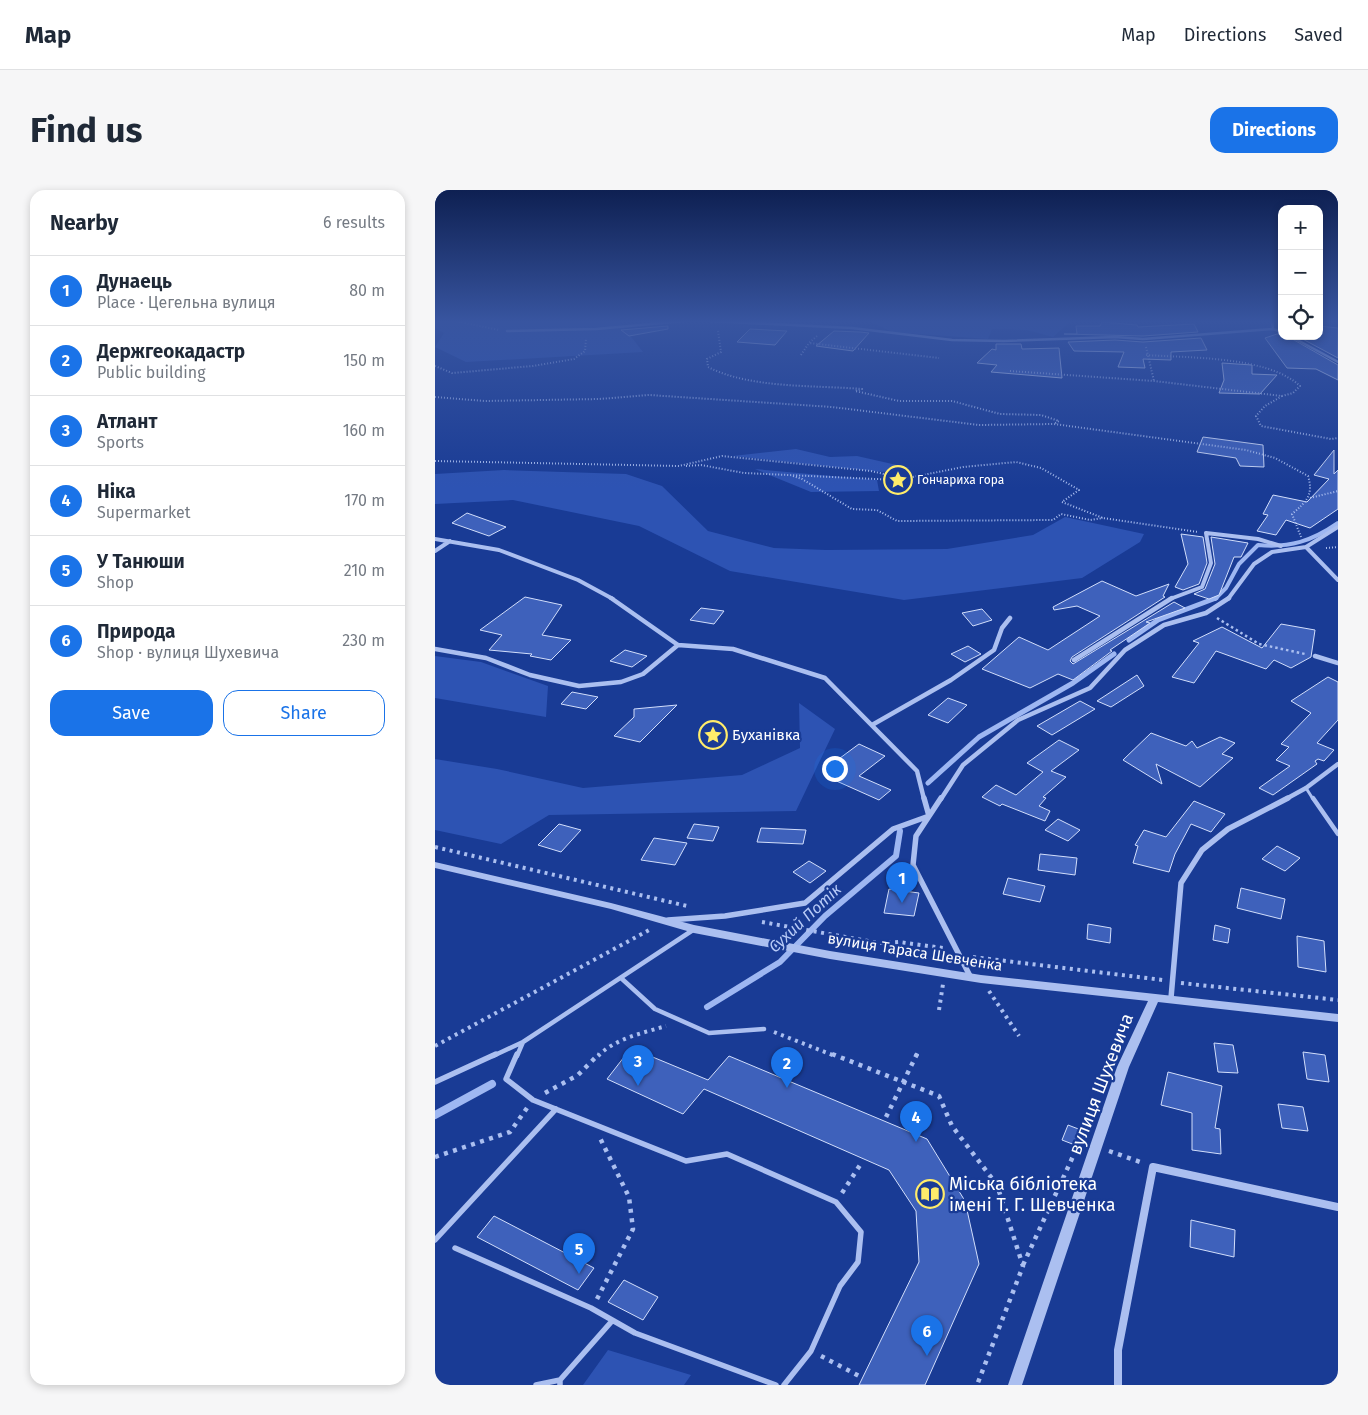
<!DOCTYPE html>
<meta charset="utf-8">
<style>
:root{--surface:#fff;--page:#f6f6f7;--text:#1f2937;--muted:#747a83;--line:#e0e1e3;--accent:#1a73e8}
body{margin:0;font-family:"Fira Sans",sans-serif;background:var(--page);color:var(--text)}
.controls{position:absolute;right:15px;top:15px;display:grid;overflow:hidden;border-radius:10px;box-shadow:0 2px 8px #0003}
.controls button{width:45px;height:45px;display:grid;place-items:center;padding:0;border:0;border-bottom:1px solid var(--line);background:var(--surface);color:var(--text);font:25px sans-serif}
.you{position:absolute;left:399px;top:578px;width:18px;height:18px;margin:-12px;border:4px solid #fff;border-radius:50%;background:#1a73e8;box-shadow:0 0 0 8px #1a73e833}
.badge{display:grid;place-items:center;width:32px;height:32px;border-radius:50%;background:var(--accent);color:#fff;font-size:16px;font-weight:700}
.pin{position:absolute;translate:-50% -41px;filter:drop-shadow(0 1px 2px #0008)}
.pin::after{content:'';position:absolute;top:26px;width:18px;height:15px;background:inherit;clip-path:polygon(0 0,100% 0,50% 100%)}
.list{margin:0;padding:0;list-style:none}
h2{display:flex;justify-content:space-between;align-items:center;height:65px;margin:0;padding:0 20px;font-size:21px}
h2 small{font-size:16px;font-weight:400;color:var(--muted)}
.list li{display:grid;grid-template-columns:32px 1fr auto;gap:15px;align-items:center;box-sizing:border-box;height:70px;padding:0 20px;border-top:1px solid var(--line)}
.list b{display:block;font-size:19px;white-space:nowrap}
.list p{margin:0;font-size:16px;white-space:nowrap;color:var(--muted)}
.list em{font-size:16px;font-style:normal;color:var(--muted)}
.actions{display:flex;gap:10px;padding:15px 20px}
.actions a{flex:1;padding:11px 0;border:1px solid var(--accent);border-radius:15px;text-align:center;font-size:18px;color:var(--accent)}
.actions .main{background:var(--accent);color:#fff}
.icon{flex:none;width:28px;height:28px;fill:none;stroke:currentColor;stroke-width:2;stroke-linecap:round;stroke-linejoin:round}
.map{position:relative;flex:none;width:903px;height:1195px;overflow:hidden;border-radius:15px}
header{display:flex;align-items:center;gap:30px;box-sizing:border-box;height:70px;padding:0 25px;background:var(--surface);border-bottom:1px solid var(--line)}
header strong{font-size:24px}
nav{display:flex;gap:28px;margin-inline-start:auto;font-size:18px}
.intro{display:flex;align-items:center;justify-content:space-between;box-sizing:border-box;height:120px;padding:0 30px}
h1{margin:0;font-size:35px}
.button{padding:12px 22px;border-radius:15px;background:var(--accent);color:#fff;font-size:18px;font-weight:700}
main{display:flex;gap:30px;padding:0 30px}
aside{flex:1;background:var(--surface);border-radius:15px;box-shadow:0 2px 8px #0003}
.map>svg:first-child{display:block}
</style>
<header>
<strong>Map</strong>
<nav><a>Map</a><a>Directions</a><a>Saved</a></nav>
</header>
<div class="intro"><h1>Find us</h1><a class="button">Directions</a></div>
<main>
<aside>
<h2>Nearby<small>6 results</small></h2>
<ul class="list">
<li><span class="badge">1</span><div><b>Дунаець</b><p>Place · Цегельна вулиця</p></div><em>80 m</em></li>
<li><span class="badge">2</span><div><b>Держгеокадастр</b><p>Public building</p></div><em>150 m</em></li>
<li><span class="badge">3</span><div><b>Атлант</b><p>Sports</p></div><em>160 m</em></li>
<li><span class="badge">4</span><div><b>Ніка</b><p>Supermarket</p></div><em>170 m</em></li>
<li><span class="badge">5</span><div><b>У Танюши</b><p>Shop</p></div><em>210 m</em></li>
<li><span class="badge">6</span><div><b>Природа</b><p>Shop · вулиця Шухевича</p></div><em>230 m</em></li>
</ul>
<div class="actions"><a class="main">Save</a><a>Share</a></div>
</aside>
<div class="map">
<svg width="903" height="1195" viewBox="0 0 903 1195">
<rect width="100%" height="100%" fill="#193b95"/>
<path fill="#2d53b3" d="M0,131h184l24,31 -177,10 -31,-15 9,-14 -9,-5z
M434,131h202l-18,16 -26,-7 -35,-1 -4,10 -96,-7z
M361,259l34,8 27,-1 53,12 -28,4 -149,-16z
M320,279l122,11 2,11 -68,1z
M69,280l122,4 36,12 46,45 66,17 52,2 121,-1 86,-14 32,-18 79,17 -4,8 -58,36 -178,22 -174,-29 -91,-45 -126,-26 -78,4v-30z
M0,466l46,6 67,24 -2,31 -111,-19z
M364,513l36,26 -39,82 -247,4 -48,29 -66,-14v-71l62,10 86,19 159,-13 58,-27z
M173,1160l83,25 -7,10h-101z"/>
<g fill="none" stroke-linecap="round" stroke-linejoin="round">
<path stroke="#9eb7f2" stroke-width="4" d="M780,409l11,-11 13,-24 19,-19c32,3 54,-4 80,-22"/>
<path stroke="#9eb7f2" stroke-width="5" d="M694,450l29,-20 58,-22
M493,593l51,-46 94,-54 41,-29"/>
<path stroke="#9eb7f2" stroke-width="6" d="M272,817l73,-45 45,-46 71,-60 4,-25"/>
<path stroke="#9eb7f2" stroke-width="8" d="M0,925l57,-31"/>
</g>
<path fill="#3e61bb" stroke="#d2defb" d="M667,132l35,3 1,2 56,-3 4,8 -55,4 -79,-2h13l-1,-8h24z
M233,136v3l-39,7 -8,-6z
M884,136l19,2v30l-41,-22h22z
M315,139l37,2 -12,14 -38,-3z
M399,141l26,1 9,1 -16,18 -37,-5z
M842,144l10,2 51,29v15l-22,-11 -29,-1 -22,-30z
M766,148l6,12 -36,2v8l-28,-1 2,9 -27,-1 6,-15 -50,-1 -6,-9 47,-2 28,2z
M561,154h25l1,5 37,-1 3,30 -71,-6 6,-7 -20,-2 15,-14 4,1z
M787,173l30,2v9l25,1 -17,19 -41,-1 5,-13z
M768,247l60,8 1,22 -24,-1 -4,-8 -39,-6z
M899,260v24l4,-4v39l-28,19 -24,-8 -10,15 -19,-4 11,-16 -5,-1 10,-19 34,7 22,-23 -15,-4z
M32,323l39,14 -17,9 -37,-13z
M746,344l22,3 4,26 -8,21 -16,6 -8,-3 13,-23z
M776,347l37,6 -7,14h-7l-15,38 -10,4 -15,-5 11,-5 10,-25z
M667,391l34,15 33,-12 -6,12 2,1 -93,60 -2,4 3,3 101,-62 11,6 -39,14 4,1 -40,27 2,1 -39,29 -15,-6 -28,14 -48,-19 37,-32 29,13 52,-34 -23,-10 -23,4 -1,-3z
M90,407l37,8 -20,30 29,5 -20,20 -21,-4 2,-2 -43,-4 13,-15 -22,-5z
M266,418l23,3 -10,13 -24,-4z
M547,419l10,11 -19,6 -11,-13z
M846,434l34,6 -4,27 -20,11 -17,-8 -8,9 -50,-18 -22,32 -22,-6 27,-34 -6,-2 29,-14 40,21z
M533,456l13,8 -16,8 -14,-8z
M190,460l22,6 -15,11 -22,-6z
M702,485l7,11 -33,21 -14,-6z
M893,487l10,5v38l-21,23 17,7 -10,11 -6,-2 -3,2 2,3 -44,31 -14,-7 31,-22 -14,-6 13,-13 -8,-3 30,-31 -20,-12z
M137,502l26,5 -12,12 -25,-5z
M513,508l19,7 -19,18 -20,-8z
M645,511l15,8 -43,26 -15,-9z
M242,515l-37,37 -26,-6 20,-19v-8z
M716,543l35,13 6,-5 5,7 23,-11 15,6 -13,11 11,4 -33,29 -44,-23 6,20 -39,-24z
M624,550l20,10 -28,21 15,6 -23,20 3,1 -7,8 11,5 -5,10 -43,-17 -2,2 -18,-9 14,-12 20,10 27,-23 -16,-9z
M424,554l26,12 -26,20 32,14 -12,10 -47,-21 12,-14 -8,-4z
M759,611l31,13 -14,18 -20,-8 -16,30 -6,18 -36,-9 5,-17 -3,-1 9,-15 22,7z
M623,629l22,11 -12,11 -23,-11z
M124,634l22,6 -20,22 -23,-7z
M259,634l25,3 -6,14 -26,-3z
M326,638l45,2 -3,14 -46,-2z
M219,648l33,5 -12,22 -34,-5z
M842,656l23,12 -15,13 -23,-12z
M605,664l37,4 -2,17 -37,-5z
M374,671l17,10 -16,12 -17,-11z
M573,688l37,8 -5,16 -37,-8z
M806,698l44,11 -4,20 -44,-11z
M454,699l30,4 -5,23 -30,-3z
M653,734l23,4 -1,15 -23,-4z
M780,735l15,4 -2,14 -15,-3z
M862,746l27,5 2,31 -28,-5z
M779,853l19,2 5,28 -20,-1z
M196,858l77,32 21,-24 198,83 38,62 14,63 -54,121h-66l60,-123 -3,-51 -27,-41 -185,-81 -21,25 -76,-35z
M868,862l22,3 4,27 -22,-3z
M733,882l54,14 -7,42 5,1 1,25 -29,-4v-37l-31,-8z
M843,914l25,3 5,24 -26,-3z
M633,935l13,5 -6,15 -13,-5z
M59,1026l100,52 -16,22 -101,-53z
M756,1030l44,10 -1,27 -44,-10z
M189,1090l34,17 -15,23 -35,-18z"/>
<g fill="none" stroke-linecap="round" stroke-linejoin="round">
<path stroke="#abbff0" stroke-width="2" stroke-dasharray="1 2" stroke-linecap="butt" d="M21,131l43,9
M283,141l3,21 -14,7 1,8c43,22 107,18 154,22l-7,2 44,10h53l48,13 41,1 18,6 -5,3
M382,146l-8,7 130,15
M711,157l8,34
M366,165l8,-12
M0,176l17,7 81,-7 41,-7 11,-8 1,-13
M575,181l144,10 128,15 11,-3 7,-7c-32,-30 -111,-28 -154,-31
M847,206l-17,10 -9,10 5,10 70,13 7,-1
M0,207l50,4 114,-2 50,-4 183,12 147,18 75,-1 192,26 29,8 33,18c6,19 -2,26 -16,38l9,23
M0,271l244,5 43,-10 149,15 30,7
M251,276l15,-1 43,8 154,7 65,-13 53,-5 25,6 38,22 -17,12
M358,286l9,3 50,30 25,1 20,11 156,-1 8,-6 29,6 13,-2
M875,308l28,-7
M627,312l41,16 95,14
M891,358l12,-1"/>
<path stroke="#abbff0" stroke-width="2.5" stroke-dasharray="2.5 3" stroke-linecap="butt" d="M782,428l42,26 46,10"/>
<path stroke="#abbff0" stroke-width="4" stroke-dasharray="3 4.5" stroke-linecap="butt" d="M0,657l252,59
M327,732l117,21 20,-1 44,6
M538,767l190,23
M746,793l157,17
M554,801l30,45
M504,820l4,-26
M339,842l61,24
M0,856l216,-117
M163,866c18,-18 45,-23 68,-30
M481,866l3,-6"/>
<path stroke="#abbff0" stroke-width="4.5" stroke-dasharray="4 5.5" stroke-linecap="butt" d="M397,864l107,42 13,30 45,59 26,81 -46,119
M110,903l33,-18 21,-21
M451,927l31,-63
M674,961l34,12
M0,967l75,-25 17,-24
M407,1003l20,-31
M588,1075l58,-126
M162,1109l36,-70 -4,-32 -29,-59
M386,1166l42,22"/>
<path stroke="#abbff0" stroke-width="3" d="M871,598l7,11"/>
<path stroke="#abbff0" stroke-width="4.5" d="M878,608l25,36
M186,788l34,31 54,24 55,-4
M58,866l30,-14
M82,866l6,-14 170,-112"/>
<path stroke="#abbff0" stroke-width="5.5" d="M82,864l-11,25 27,21 153,61 41,-7 109,48 25,30 -3,30 -18,24 -29,65 -27,34
M0,892l61,-28
M0,1050l121,-131
M20,1058l136,60 44,25 141,52
M125,1190l52,-59
M101,1195l24,-5v5"/>
<path stroke="#abbff0" stroke-width="2.5" d="M276,131l141,7 100,12 52,1 111,-4 28,2 130,-10 9,3
M837,131l1,8
M72,141l89,-2 88,-8
M855,146l48,26"/>
<path stroke="#abbff0" stroke-width="4" d="M0,349l64,11 79,30 35,19
M871,357l32,33
M0,361l15,-10
M735,409l32,-12 9,-24 -5,-30 52,6 23,7
M793,409l26,-35 18,-12 34,-5 32,-20"/>
<path stroke="#abbff0" stroke-width="4.5" d="M176,408l67,47 55,4 92,29 92,93 7,28
M0,459l51,9 44,17 49,11 42,-4 22,-8 35,-29
M880,466l23,7
M639,470l98,-62
M437,535l79,-45 43,-30 8,-22 8,-10
M506,609l22,-34 55,-45 72,-32 35,-38 39,-25 42,-12 23,-15
M851,609l20,-11 32,-24"/>
<path stroke="#abbff0" stroke-width="5.5" d="M506,608l-25,38 -3,29 57,111
M233,730l57,-4 80,-13 88,-74 36,-13 -5,-18
M736,808l10,-115 21,-33 26,-21 60,-31"/>
<path stroke="#abbff0" stroke-width="8" d="M683,1195v-35l35,-183 185,40"/>
<path fill="#abbff0" fill-rule="evenodd" d="M0,672l176,41 83,22 136,26 151,24 357,39v8l-180,-20 -29,65 -107,318h-14l109,-318 31,-66 -167,-18 -151,-24 -136,-26 -83,-24 -176,-41z"/>
</g>
<linearGradient id="sky" x2="0" y2="1"><stop stop-color="#0e2052"/><stop offset="0.44" stop-color="#3855a0"/><stop offset="1" stop-color="#3855a0" stop-opacity="0"/></linearGradient>
<rect width="903" height="299" fill="url(#sky)"/>
<defs>
<symbol id="sight-ring" viewBox="-11 -11 22 22"><circle r="9.5" fill="#193b95" stroke="#ffec6a" stroke-width="1.5"/><path d="M0-6L1.8-2.2L6-1.7L2.9 1.2L3.7 5.4L0 3.3L-3.7 5.4L-2.9 1.2L-6-1.7L-1.8-2.2Z" fill="#ffec6a"/></symbol>
<symbol id="library-ring" viewBox="-11 -11 22 22"><circle r="9.5" fill="#193b95" stroke="#ffec6a" stroke-width="1.5"/><path d="M-6-4Q-3-5.5-.7-3.5V5Q-3 3-6 4ZM6-4Q3-5.5 .7-3.5V5Q3 3 6 4Z" fill="#ffec6a"/></symbol>
</defs>
<g fill-rule="evenodd">
<use href="#sight-ring" x="447" y="274" width="32" height="32"/>
<use href="#sight-ring" x="262" y="529" width="32" height="32"/>
<use href="#library-ring" x="479" y="988" width="32" height="32"/>
</g>
<g text-anchor="middle" dominant-baseline="central" stroke-width="4.5" stroke-linejoin="round" paint-order="stroke">
<g font-size="12" fill="#fff" stroke="#193b95" text-anchor="start">
<text x="482" y="290">Гончариха гора</text>
</g>
<g font-size="15" fill="#fff" stroke="#193b95" text-anchor="start">
<text x="297" y="545">Буханівка</text>
</g>
<g font-size="15" fill="#fff" stroke="#193b95">
<text transform="translate(480 762) rotate(9)">вулиця Тараса Шевченка</text>
</g>
<g font-size="16" font-style="italic" fill="#b7caf7" stroke="#193b95">
<text transform="translate(370 728) rotate(-43)">Сухий Потік</text>
</g>
<g font-size="18" fill="#fff" stroke="#193b95">
<text transform="translate(666 894) rotate(-69)">вулиця Шухевича</text>
</g>
<g font-size="18" fill="#fff" stroke="#193b95" text-anchor="start">
<text x="514" y="994">Міська бібліотека<tspan x="514" dy="21">імені Т. Г. Шевченка</tspan></text>
</g>
</g>
</svg>
<div class="controls">
<button>+</button>
<button>−</button>
<button><svg class="icon" aria-label="locate" viewBox="0 0 24 24"><circle cx="12" cy="12" r="6"/><path d="M12 2v4M12 18v4M2 12h4M18 12h4"/></svg></button>
</div>
<div class="you"></div>
<div class="pin badge" style="left:467px;top:713px">1</div>
<div class="pin badge" style="left:352px;top:898px">2</div>
<div class="pin badge" style="left:203px;top:896px">3</div>
<div class="pin badge" style="left:481px;top:952px">4</div>
<div class="pin badge" style="left:144px;top:1084px">5</div>
<div class="pin badge" style="left:492px;top:1166px">6</div>
</div>
</main>
